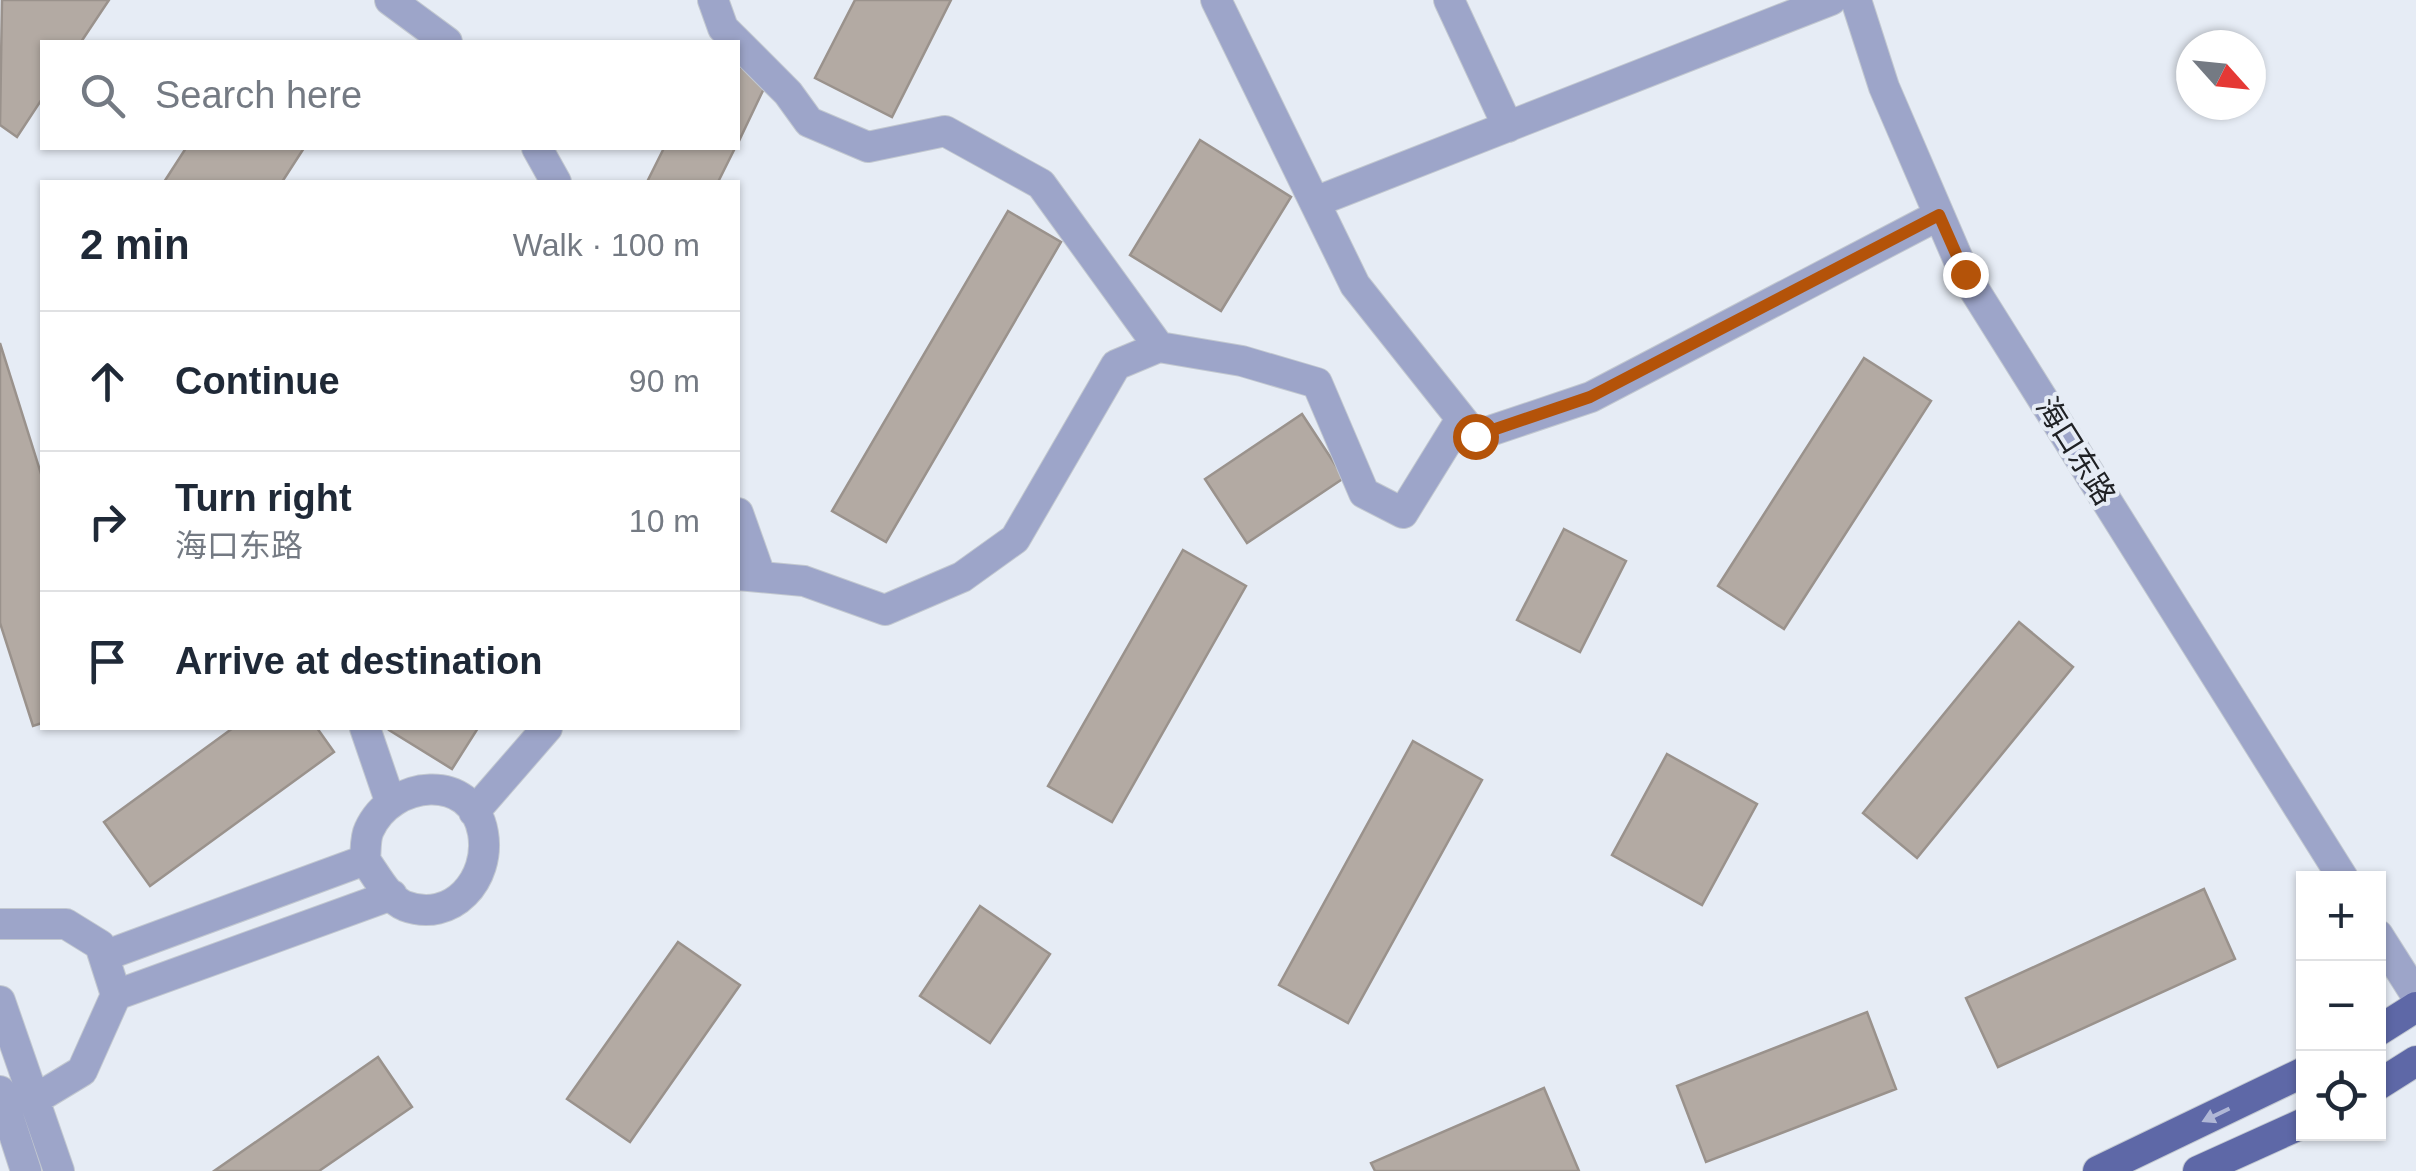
<!DOCTYPE html>
<meta charset="utf-8">
<style>
:root{--surface:#fff;--page:#f6f6f7;--text:#1f2937;--muted:#747a83;--line:#e0e1e3}
body{margin:0;font-family:Arial,"Noto Sans SC",sans-serif;background:var(--page);color:var(--text)}
.controls{position:absolute;right:30px;bottom:30px;display:grid;overflow:hidden;border-radius:0px;box-shadow:0 2px 8px #0004}
.controls button{width:90px;height:90px;display:grid;place-items:center;padding:0;border:0;border-bottom:2px solid var(--line);background:var(--surface);color:var(--text);font:50px sans-serif}
.compass{position:absolute;left:2176px;top:30px;width:90px;height:90px;border-radius:50%;background:var(--surface);box-shadow:0 2px 8px #0004;rotate:117deg}
.stop{position:absolute;width:30px;height:30px;margin:-22px;border:8px solid #b45309;border-radius:50%;background:#fff}
.stop.end{background:#b45309;border-color:#fff;box-shadow:0 2px 10px #0008}
.list{margin:0;padding:0;list-style:none}
h2{display:flex;justify-content:space-between;align-items:center;height:130px;margin:0;padding:0 40px;font-size:42px}
h2 small{font-size:32px;font-weight:400;color:var(--muted)}
.list li{display:grid;grid-template-columns:65px 1fr auto;gap:30px;align-items:center;box-sizing:border-box;height:140px;padding:0 40px;border-top:2px solid var(--line)}
.list b{display:block;font-size:38px;white-space:nowrap}
.list p{margin:0;font-size:32px;white-space:nowrap;color:var(--muted)}
.list em{font-size:32px;font-style:normal;color:var(--muted)}
.icon{flex:none;width:55px;height:55px;fill:none;stroke:currentColor;stroke-width:2;stroke-linecap:round;stroke-linejoin:round}
.map{position:relative;flex:none;width:2416px;height:1171px;overflow:hidden}
.search{position:absolute;background:var(--surface);box-shadow:0 2px 8px #0004;left:40px;top:40px;width:700px;height:110px;display:flex;align-items:center;gap:25px;box-sizing:border-box;padding:0 35px;border-radius:0px;color:var(--muted);font-size:38px}
.panel{position:absolute;background:var(--surface);box-shadow:0 2px 8px #0004;left:40px;top:180px;width:700px;height:550px;border-radius:0px}
.map>svg:first-child{display:block}
</style>
<div class="map">
<svg width="2416" height="1171" viewBox="0 0 2416 1171">
<rect width="100%" height="100%" fill="#e6ecf5"/>
<path fill="#b3aaa3" stroke="#9a928c" stroke-width="2.5" d="M2,0h107l-28,42h-39v57l-25,38 -17,-12z
M855,0h96l-59,117 -77,-39z
M738,66l30,14 -30,63z
M1200,140l91,57 -70,114 -91,-56z
M186,148h118l-22,34h-118z
M664,148h71l-17,34h-71z
M1008,211l53,31 -175,300 -54,-31z
M0,343l42,134v246l-9,3 -33,-103z
M1864,358l67,43 -147,228 -66,-43z
M1302,414l42,64 -97,65 -42,-64z
M1564,529l62,32 -46,91 -63,-32z
M1183,550l63,36 -134,236 -64,-36z
M2019,622l54,45 -156,191 -54,-45z
M233,728h84l17,24 -184,134 -46,-64z
M390,728h88l-26,41 -63,-39z
M1413,741l69,39 -134,243 -69,-38z
M1667,754l90,50 -55,101 -90,-50z
M2204,889l31,70 -237,108 -32,-69z
M980,906l70,48 -60,89 -70,-47z
M678,942l62,43 -110,157 -63,-43z
M1867,1012l29,77 -190,73 -29,-76z
M378,1057l34,50 -93,64h-105z
M1544,1088l35,83h-204l-4,-8z"/>
<g fill="none" stroke-linecap="round" stroke-linejoin="round">
<defs>
<path id="minor" d="M390,0l57,42
M713,0l10,28 65,65 21,29 59,25 77,-16 96,53 118,163 83,14 75,22 47,110 39,20 58,-94
M1216,0l139,285 120,151 116,-39 348,-182
M1449,0l59,127
M1856,0l28,87 81,188 378,603
M537,148l19,34
M1315,202l516,-202
M738,513l22,62
M738,575l66,6 81,29 77,-33 53,-38 101,-174 43,-18
M365,728l25,73
M474,812l73,-84
M0,924h66l34,21 16,50 -34,76 -48,29
M2378,935l38,60
M104,956l261,-96c1,-9 0,-22 4,-30 22,-50 103,-59 114,3 8,46 -31,91 -78,73 -17,-7 -29,-31 -40,-46
M116,995l276,-100
M0,1001l59,170
M0,1091l26,80"/>
<path id="major" d="M2378,1031l38,-24
M2378,1085l38,-24
M2098,1171l206,-99
M2198,1171l106,-48"/>
</defs>
<use href="#minor" stroke="#c2c8d0" stroke-width="32"/>
<use href="#major" stroke="#c2c8d0" stroke-width="32"/>
<use href="#minor" stroke="#9da5c9" stroke-width="30"/>
<use href="#major" stroke="#5e68a7" stroke-width="30"/>
</g>
<defs><path id="oneway-solid" d="M-6-.8H1V-3.2L6.5 0L1 3.2V.8H-6Z" transform="scale(2.5)"/></defs>
<use fill="#b0b7d6" href="#oneway-solid" transform="translate(2216 1115) rotate(154)"/>
<g fill="none" stroke-linecap="round" stroke-linejoin="round">
<path stroke="#b45309" stroke-width="12" d="M1475,436l115,-39 349,-182 26,59"/>
</g>
<g text-anchor="middle" dominant-baseline="central" stroke-width="8" stroke-linejoin="round" paint-order="stroke">
<g font-size="30" fill="#202225" stroke="#e6ecf5">
<text transform="translate(2076 451) rotate(58)">海口东路</text>
</g>
</g>
</svg>
<div class="controls">
<button>+</button>
<button>−</button>
<button><svg class="icon" aria-label="locate" viewBox="0 0 24 24"><circle cx="12" cy="12" r="6"/><path d="M12 2v4M12 18v4M2 12h4M18 12h4"/></svg></button>
</div>
<svg class="compass" viewBox="-18 -18 36 36"><path d="M0-13l5 13h-10z" fill="#e53935"/><path d="M0 13l5-13h-10z" fill="#747a83"/></svg>
<div class="stop" style="left:1475px;top:436px"></div>
<div class="stop end" style="left:1965px;top:274px"></div>
<div class="search"><svg class="icon" aria-label="search" viewBox="0 0 24 24"><circle cx="10" cy="10" r="6"/><path d="M15 15l6 6"/></svg>Search here</div>
<section class="panel">
<h2>2 min<small>Walk · 100 m</small></h2>
<ul class="list">
<li><svg class="icon" aria-label="ahead" viewBox="0 0 24 24"><path d="M12 20V5M6 11l6-6 6 6"/></svg><div><b>Continue</b></div><em>90 m</em></li>
<li><svg class="icon" aria-label="right" viewBox="0 0 24 24"><path d="M7 20v-9h11M14 6l5 5-5 5"/></svg><div><b>Turn right</b><p>海口东路</p></div><em>10 m</em></li>
<li><svg class="icon" aria-label="arrive" viewBox="0 0 24 24"><path d="M6 21V4h12l-3 4 3 4H6"/></svg><div><b>Arrive at destination</b></div></li>
</ul>
</section>
</div>
